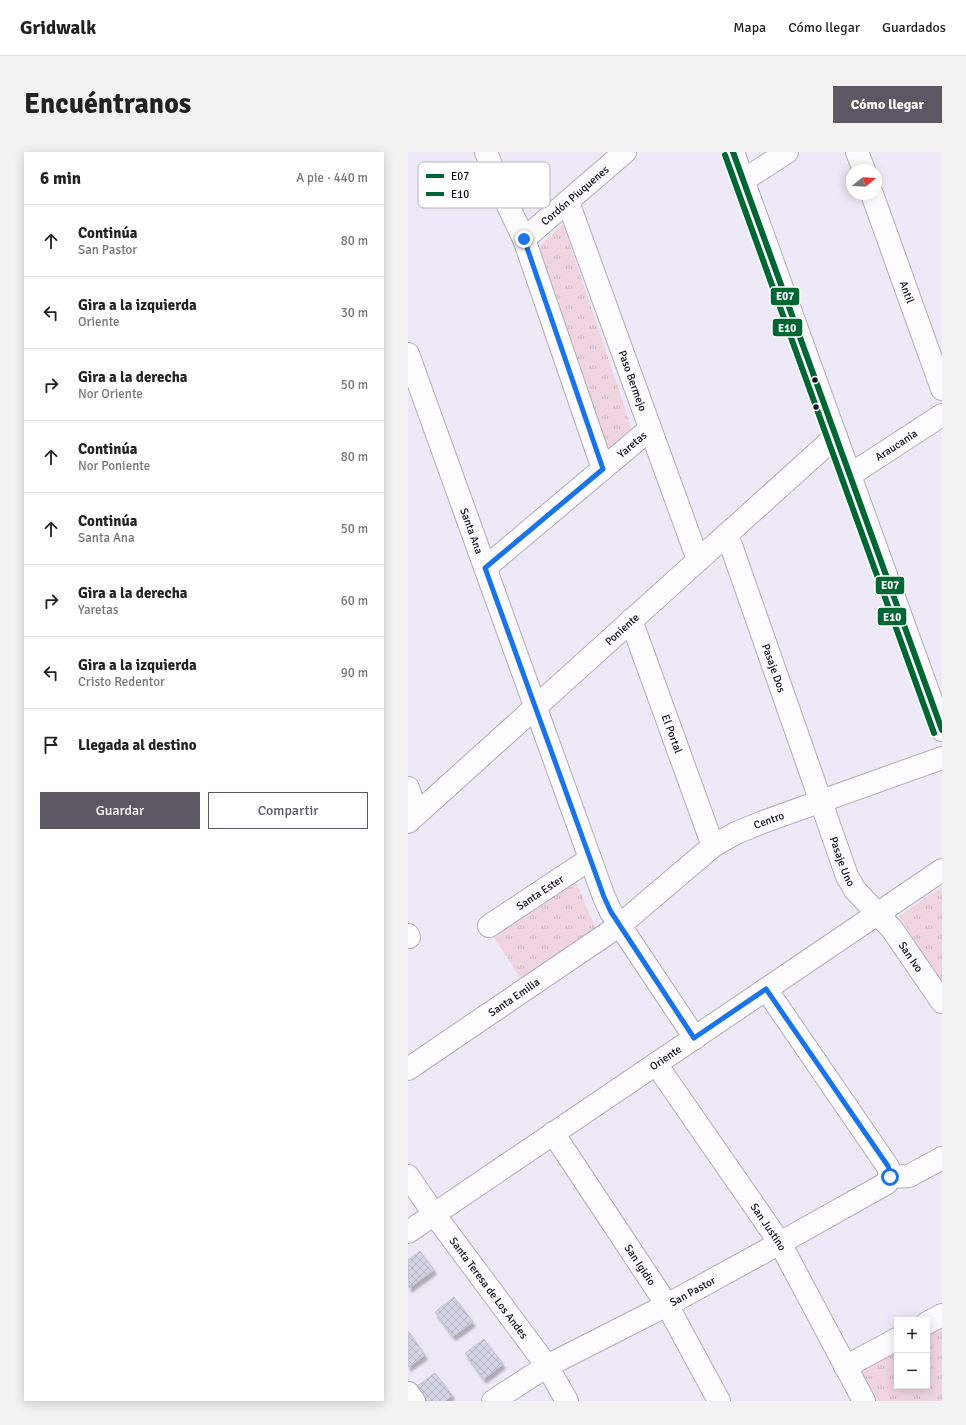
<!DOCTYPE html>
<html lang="es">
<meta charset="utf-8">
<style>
:root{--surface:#fff;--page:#f2f2f2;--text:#222;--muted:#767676;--line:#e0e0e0;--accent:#5c5863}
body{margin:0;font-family:Signika,sans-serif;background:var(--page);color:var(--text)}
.controls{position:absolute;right:12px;bottom:12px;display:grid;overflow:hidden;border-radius:0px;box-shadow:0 2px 10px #0003}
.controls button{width:36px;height:36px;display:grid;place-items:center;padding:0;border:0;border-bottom:1px solid var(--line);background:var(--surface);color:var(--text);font:20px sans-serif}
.compass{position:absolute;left:438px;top:12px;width:36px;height:36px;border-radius:50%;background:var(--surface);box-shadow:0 2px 10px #0003;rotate:72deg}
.stop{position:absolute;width:12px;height:12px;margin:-9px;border:3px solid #1a73e8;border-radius:50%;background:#fff}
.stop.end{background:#1a73e8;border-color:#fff;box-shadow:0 1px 4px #0008}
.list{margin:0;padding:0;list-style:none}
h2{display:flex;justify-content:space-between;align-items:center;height:52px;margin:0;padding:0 16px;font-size:17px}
h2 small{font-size:13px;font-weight:400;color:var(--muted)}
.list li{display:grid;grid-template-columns:26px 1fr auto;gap:12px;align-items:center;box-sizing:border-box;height:72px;padding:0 16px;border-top:1px solid var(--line)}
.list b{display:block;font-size:15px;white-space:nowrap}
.list p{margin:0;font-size:13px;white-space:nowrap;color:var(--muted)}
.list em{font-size:13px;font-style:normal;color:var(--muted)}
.actions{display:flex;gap:8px;padding:12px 16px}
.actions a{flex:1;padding:9px 0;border:1px solid var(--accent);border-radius:0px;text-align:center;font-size:14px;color:var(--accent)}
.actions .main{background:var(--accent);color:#fff}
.icon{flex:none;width:22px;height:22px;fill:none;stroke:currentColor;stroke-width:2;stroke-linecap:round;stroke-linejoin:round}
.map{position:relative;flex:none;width:534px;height:1249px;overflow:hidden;border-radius:0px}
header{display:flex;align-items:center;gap:24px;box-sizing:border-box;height:56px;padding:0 20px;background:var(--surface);border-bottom:1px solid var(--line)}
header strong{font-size:19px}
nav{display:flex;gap:22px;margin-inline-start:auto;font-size:14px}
.intro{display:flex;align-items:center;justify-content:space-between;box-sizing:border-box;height:96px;padding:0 24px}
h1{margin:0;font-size:28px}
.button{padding:10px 18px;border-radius:0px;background:var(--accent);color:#fff;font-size:14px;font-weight:700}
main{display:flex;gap:24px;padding:0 24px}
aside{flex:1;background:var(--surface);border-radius:0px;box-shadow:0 2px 10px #0003}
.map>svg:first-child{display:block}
</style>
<header>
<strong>Gridwalk</strong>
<nav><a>Mapa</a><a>Cómo llegar</a><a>Guardados</a></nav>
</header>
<div class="intro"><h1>Encuéntranos</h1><a class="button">Cómo llegar</a></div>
<main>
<aside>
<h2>6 min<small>A pie · 440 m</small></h2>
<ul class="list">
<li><svg class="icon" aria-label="ahead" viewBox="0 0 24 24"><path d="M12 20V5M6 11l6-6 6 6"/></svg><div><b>Continúa</b><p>San Pastor</p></div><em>80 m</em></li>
<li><svg class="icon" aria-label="left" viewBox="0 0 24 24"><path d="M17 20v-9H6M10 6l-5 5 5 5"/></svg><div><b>Gira a la izquierda</b><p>Oriente</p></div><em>30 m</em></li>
<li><svg class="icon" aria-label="right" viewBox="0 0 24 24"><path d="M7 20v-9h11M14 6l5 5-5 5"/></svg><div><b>Gira a la derecha</b><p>Nor Oriente</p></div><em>50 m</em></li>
<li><svg class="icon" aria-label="ahead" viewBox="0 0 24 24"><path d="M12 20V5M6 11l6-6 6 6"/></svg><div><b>Continúa</b><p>Nor Poniente</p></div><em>80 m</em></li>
<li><svg class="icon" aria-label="ahead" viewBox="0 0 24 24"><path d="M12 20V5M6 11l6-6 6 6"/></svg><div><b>Continúa</b><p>Santa Ana</p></div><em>50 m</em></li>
<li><svg class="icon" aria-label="right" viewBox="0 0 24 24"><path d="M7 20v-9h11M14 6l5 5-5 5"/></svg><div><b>Gira a la derecha</b><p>Yaretas</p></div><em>60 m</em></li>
<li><svg class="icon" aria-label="left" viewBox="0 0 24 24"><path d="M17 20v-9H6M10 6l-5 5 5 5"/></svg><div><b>Gira a la izquierda</b><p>Cristo Redentor</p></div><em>90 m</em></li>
<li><svg class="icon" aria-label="arrive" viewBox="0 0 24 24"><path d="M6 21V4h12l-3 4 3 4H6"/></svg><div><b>Llegada al destino</b></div></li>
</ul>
<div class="actions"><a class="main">Guardar</a><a>Compartir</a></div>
</aside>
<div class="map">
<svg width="534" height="1249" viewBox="0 0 534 1249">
<defs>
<pattern id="grass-tufts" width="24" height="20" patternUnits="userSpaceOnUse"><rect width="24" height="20" fill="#f0d5e1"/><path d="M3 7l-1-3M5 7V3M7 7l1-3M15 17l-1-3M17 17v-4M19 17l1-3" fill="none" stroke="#cdb6c0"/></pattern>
<pattern id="building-cross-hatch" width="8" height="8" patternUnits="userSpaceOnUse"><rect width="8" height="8" fill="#d3d4e3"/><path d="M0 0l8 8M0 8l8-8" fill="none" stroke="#b4b5c2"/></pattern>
<filter id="shadow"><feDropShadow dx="2.5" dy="4.5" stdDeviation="1" flood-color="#0004"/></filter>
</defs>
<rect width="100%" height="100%" fill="#ede9f6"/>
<path fill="url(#grass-tufts)" d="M155,72l70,208 -24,17 -75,-198z
M165,723l24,57 -74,50 -32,-49z
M534,735v96l-43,-67z
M534,1174v75h-68l-17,-32 40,-20v37h30v-53z"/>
<path fill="url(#building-cross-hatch)" stroke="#c3c3ce" filter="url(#shadow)" d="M12,1099l14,19 -25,18 -1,-28z
M46,1145l19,25 -20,14 -18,-24z
M0,1179l17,24 -17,12z
M76,1187l19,25 -19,15 -19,-26z
M27,1221l17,22 -7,6h-19l-10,-14z"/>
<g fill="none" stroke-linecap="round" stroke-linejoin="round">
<defs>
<g id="minor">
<path d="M78,0l15,39 23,48 79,230"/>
<path d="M325,0l209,578"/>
<path d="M449,0l7,18"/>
<path d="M336,28l43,-28"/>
<path id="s1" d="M464,42l70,195"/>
<path id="s2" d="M160,50l130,358"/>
<path id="s3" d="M116,87l101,-87"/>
<path id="s4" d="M0,202l196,543 7,15 84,126"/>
<path id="s5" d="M442,323l92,-60"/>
<path id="s6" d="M319,382l120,342 8,14 37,39 50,73"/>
<path id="s7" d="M77,416l165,-139"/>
<path id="s8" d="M223,468l82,226"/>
<path d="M0,636l9,26"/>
<path id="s9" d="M0,670l428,-386"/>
<path id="s10" d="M81,774l101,-67"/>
<path d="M0,783l1,2"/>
<path id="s11" d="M248,912l124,179 84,158"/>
<path id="s12" d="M0,917l212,-144 93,-79 23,-13 27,-11 179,-64"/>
<path id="s13" d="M145,981l114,172 52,96"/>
<path id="s14" d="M0,1024l26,38 113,152 20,35"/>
<path d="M482,1025l19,-1 33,-18"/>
<path id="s15" d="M0,1080l534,-362"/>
<path d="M519,1171l15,-8"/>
<path d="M437,1215l52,-28"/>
<path d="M0,1241l6,8"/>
<path id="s16" d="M85,1249l54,-35 120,-61 113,-62 107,-60c3,-7 3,-10 1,-16l-122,-178"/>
</g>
</defs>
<use href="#minor" stroke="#b0acb7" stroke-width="24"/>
<use href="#minor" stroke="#fcfcfe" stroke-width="22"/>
<defs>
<path id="bus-1" d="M325,0l209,578"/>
<path id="bus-2" d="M317,3l209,578"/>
</defs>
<use href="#bus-1" stroke="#fff" stroke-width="9"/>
<use href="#bus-2" stroke="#fff" stroke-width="9"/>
<use href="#bus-1" stroke="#063" stroke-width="6"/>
<use href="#bus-2" stroke="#063" stroke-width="6"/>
</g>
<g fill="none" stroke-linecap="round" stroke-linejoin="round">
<path stroke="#1a73e8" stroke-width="5" d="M116,87l79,230 -118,99 119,329 7,15 83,126 72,-49 122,177 2,6v5"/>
</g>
<g fill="#0e0a14" stroke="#fff" stroke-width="1.5">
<circle cx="407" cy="228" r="3.5"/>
<circle cx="408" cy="255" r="3.5"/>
</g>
<g text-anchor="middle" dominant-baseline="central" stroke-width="4" stroke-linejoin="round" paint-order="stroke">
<g font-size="11" fill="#0e0a14" stroke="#fff">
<text stroke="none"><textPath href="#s3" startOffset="67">Cordón Piuquenes</textPath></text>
<text stroke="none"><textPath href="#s1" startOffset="104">Antil</textPath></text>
<text stroke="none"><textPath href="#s2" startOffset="190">Paso Bermejo</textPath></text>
<text stroke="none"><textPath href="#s7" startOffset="192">Yaretas</textPath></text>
<text stroke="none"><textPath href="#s5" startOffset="55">Araucanía</textPath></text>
<text stroke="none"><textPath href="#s4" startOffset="188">Santa Ana</textPath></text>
<text stroke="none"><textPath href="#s9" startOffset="288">Poniente</textPath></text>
<text stroke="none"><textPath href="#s6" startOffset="142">Pasaje Dos</textPath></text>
<text stroke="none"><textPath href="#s8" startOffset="121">El Portal</textPath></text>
<text stroke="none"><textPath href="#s12" startOffset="440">Centro</textPath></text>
<text stroke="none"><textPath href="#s6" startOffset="347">Pasaje Uno</textPath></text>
<text stroke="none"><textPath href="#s10" startOffset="61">Santa Ester</textPath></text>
<text stroke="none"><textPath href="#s6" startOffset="466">San Ivo</textPath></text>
<text stroke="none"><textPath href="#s12" startOffset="128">Santa Emilia</textPath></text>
<text stroke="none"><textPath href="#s15" startOffset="311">Oriente</textPath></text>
<text stroke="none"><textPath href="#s11" startOffset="198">San Justino</textPath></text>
<text stroke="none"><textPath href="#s13" startOffset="158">San Igidio</textPath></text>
<text stroke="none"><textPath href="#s14" startOffset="138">Santa Teresa de Los Andes</textPath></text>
<text stroke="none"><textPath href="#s16" startOffset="228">San Pastor</textPath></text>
</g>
</g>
<rect x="10" y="10" width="132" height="46" rx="6" fill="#fff" stroke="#b7b6b8" stroke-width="1"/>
<rect x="18" y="22" width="18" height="4" fill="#063"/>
<rect x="18" y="40" width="18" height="4" fill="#063"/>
<g font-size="11" fill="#0e0a14">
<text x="43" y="28">E07</text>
<text x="43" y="46">E10</text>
</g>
<g stroke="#fff" stroke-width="1.5">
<rect x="362" y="135" width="30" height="19" rx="4" fill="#063"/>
<rect x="364" y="166" width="31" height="19" rx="4" fill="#063"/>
<rect x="467" y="424" width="30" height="19" rx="4" fill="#063"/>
<rect x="469" y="455" width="30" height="19" rx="4" fill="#063"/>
</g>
<g font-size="11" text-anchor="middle" font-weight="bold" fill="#fff">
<text x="377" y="148">E07</text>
<text x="379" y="180">E10</text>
<text x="482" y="437">E07</text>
<text x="484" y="469">E10</text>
</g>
</svg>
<div class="controls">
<button>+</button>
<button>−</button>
</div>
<svg class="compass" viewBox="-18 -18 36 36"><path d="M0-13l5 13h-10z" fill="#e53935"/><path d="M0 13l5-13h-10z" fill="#767676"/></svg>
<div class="stop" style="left:482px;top:1025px"></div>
<div class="stop end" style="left:116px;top:87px"></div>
</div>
</main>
